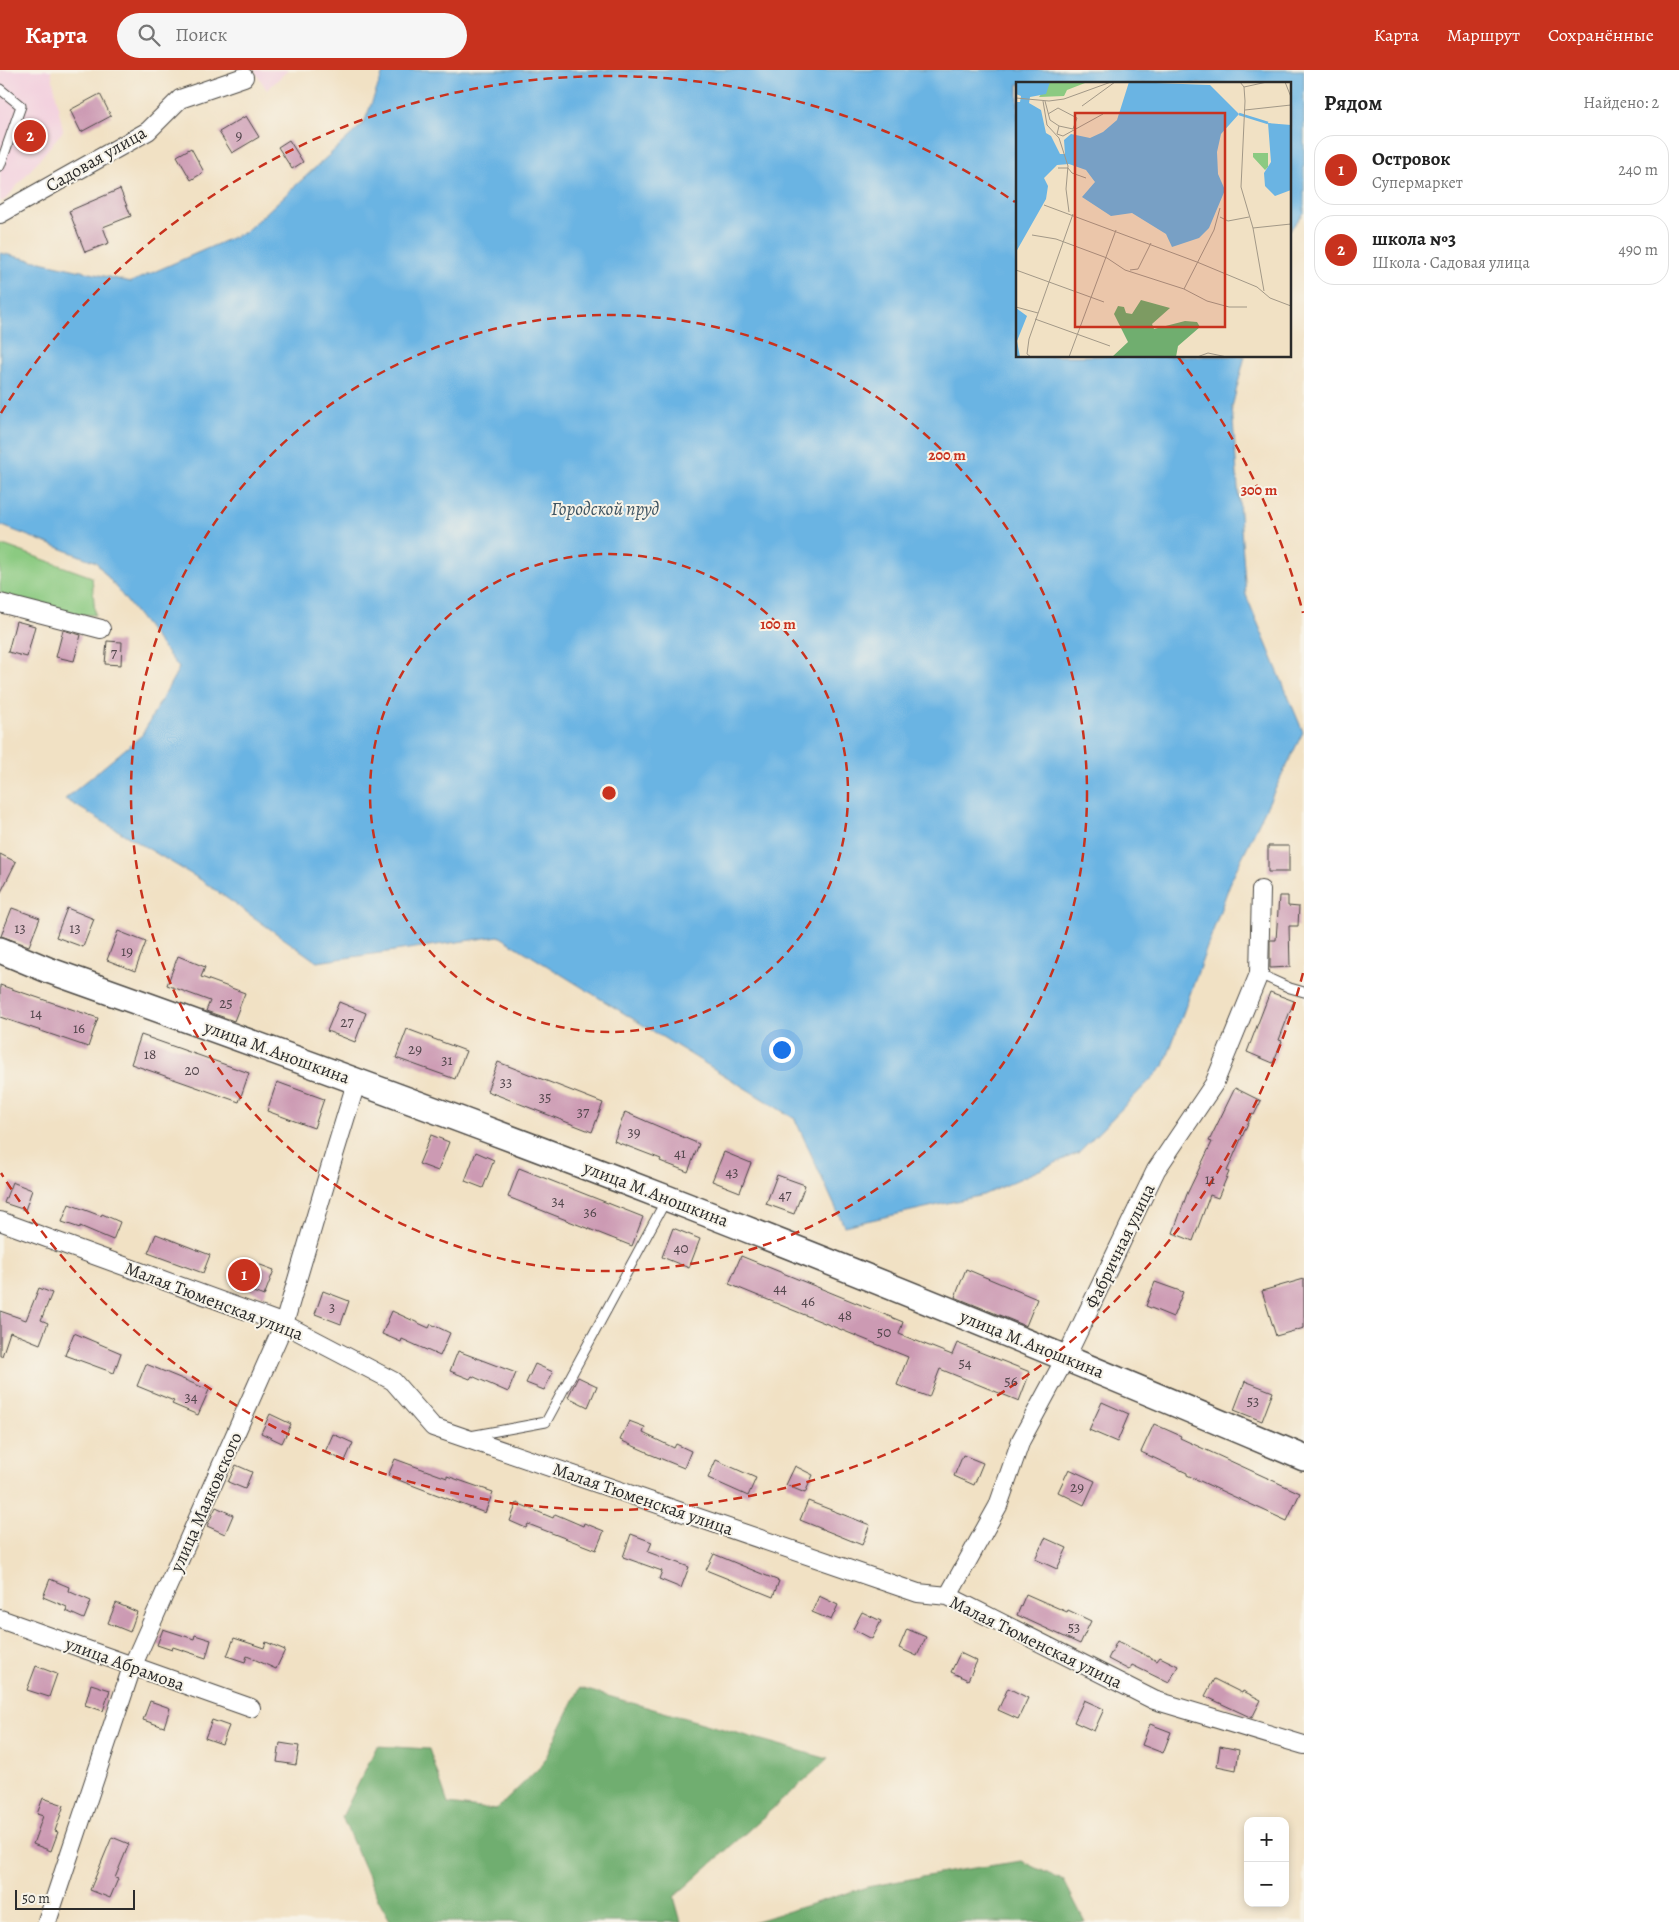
<!DOCTYPE html>
<html lang="ru">
<meta charset="utf-8">
<style>
:root{--surface:#fff;--page:#f6f6f6;--text:#222;--muted:#767676;--line:#e0e0e0;--accent:#c8321e}
body{margin:0;font-family:Alegreya,serif;background:var(--page);color:var(--text)}
.controls{position:absolute;right:15px;bottom:15px;display:grid;overflow:hidden;border-radius:10px;box-shadow:0 2px 8px #0003}
.controls button{width:45px;height:45px;display:grid;place-items:center;padding:0;border:0;border-bottom:1px solid var(--line);background:var(--surface);color:var(--text);font:25px sans-serif}
.scale{position:absolute;left:15px;bottom:12px;width:120px;box-sizing:border-box;padding-left:5px;border:2px solid #2b2b2b;border-top:0;font-size:14px;line-height:18px;white-space:nowrap;color:#2b2b2b;-webkit-text-stroke:4px #f7f3e8;paint-order:stroke}
.you{position:absolute;left:781px;top:979px;width:18px;height:18px;margin:-12px;border:4px solid #fff;border-radius:50%;background:#1a73e8;box-shadow:0 0 0 8px #1a73e833}
.badge{display:grid;place-items:center;width:32px;height:32px;border-radius:50%;background:var(--accent);color:#fff;font-size:16px;font-weight:700}
.pin{position:absolute;translate:-50% -50%;border:2px solid #fff;box-shadow:0 1px 5px #0006}
.list{margin:0;padding:0;list-style:none}
h2{display:flex;justify-content:space-between;align-items:center;height:65px;margin:0;padding:0 20px;font-size:21px}
h2 small{font-size:16px;font-weight:400;color:var(--muted)}
.list li{display:grid;grid-template-columns:32px 1fr auto;gap:15px;align-items:center;box-sizing:border-box;height:70px;margin:0 10px 10px;padding:0 10px;border:1px solid var(--line);border-radius:20px}
.list b{display:block;font-size:19px;white-space:nowrap}
.list p{margin:0;font-size:16px;white-space:nowrap;color:var(--muted)}
.list em{font-size:16px;font-style:normal;color:var(--muted)}
.icon{flex:none;width:28px;height:28px;fill:none;stroke:currentColor;stroke-width:2;stroke-linecap:round;stroke-linejoin:round}
.map{position:relative;flex:none;width:1304px;height:1852px;overflow:hidden}
header{display:flex;align-items:center;gap:30px;box-sizing:border-box;height:70px;padding:0 25px;background:var(--accent);color:#fff}
header strong{font-size:24px}
nav{display:flex;gap:28px;margin-inline-start:auto;font-size:18px}
.search{width:350px;height:45px;background:var(--page);display:flex;align-items:center;gap:12px;box-sizing:border-box;padding:0 18px;border-radius:28px;color:var(--muted);font-size:19px}
main{display:flex}
aside{flex:1;background:var(--surface)}
.map>svg:first-child{display:block}
</style>
<header>
<strong>Карта</strong>
<div class="search"><svg class="icon" aria-label="search" viewBox="0 0 24 24"><circle cx="10" cy="10" r="6"/><path d="M15 15l6 6"/></svg>Поиск</div>
<nav><a>Карта</a><a>Маршрут</a><a>Сохранённые</a></nav>
</header>
<main>
<div class="map">
<svg width="1304" height="1852" viewBox="0 0 1304 1852">
<rect width="100%" height="100%" fill="#f7f3e8"/>
<filter id="ink" filterUnits="userSpaceOnUse"><feTurbulence type="fractalNoise" baseFrequency=".02" numOctaves="2"/><feDisplacementMap in="SourceGraphic" scale="10" xChannelSelector="R" yChannelSelector="G"/><feConvolveMatrix kernelMatrix="1 2 1 2 8 2 1 2 1" color-interpolation-filters="sRGB"/></filter>
<filter id="wash" filterUnits="userSpaceOnUse"><feTurbulence type="fractalNoise" baseFrequency=".0096" numOctaves="4" result="noise"/><feDisplacementMap in="SourceGraphic" scale="20" xChannelSelector="R" yChannelSelector="G"/><feGaussianBlur stdDeviation="1.12" result="paint"/><feColorMatrix in="noise" values="0 0 0 0 0 0 0 0 0 0 0 0 0 0 0 0 0 1.4 0 .05"/><feComposite in="paint" operator="in"/></filter>
<g filter="url(#wash)">
<rect width="100%" height="100%" fill="#f1e1c4"/>
<path fill="#f3cfde" d="M0,0h51l12,61 -57,68 -6,3z
M254,0h34l-21,20z"/>
<path fill="#8bca81" stroke="#5b7a56" d="M0,476h6l86,31 3,38c-32,0 -67,-8 -95,-22z"/>
<path fill="#70ae6f" stroke="#4e6c4d" d="M580,1618l248,71 -154,138 7,25h-290l-14,-25 -35,-80 35,-71 52,3 19,55 48,6 46,-45z
M1022,1791l42,20 21,41h-332l114,-35 87,-16z"/>
<path fill="#6ab4e3" stroke="#4a7087" d="M384,0h920v143l-14,17v-146h-272v272h227l-13,51 14,188 57,137 -71,146 -68,188 -86,87 -95,42 -139,31 -49,-107 -296,-183 -182,26 -116,-82 -136,-81 77,-64 37,-67 -83,-106 -96,-37v-272l131,29 114,-50 119,-109z"/>
<g id="blocks">
<path fill="#cc9ab3" d="M100,24l11,22 -30,16 -11,-22z
M246,46l13,21 -27,16 -13,-21z
M289,70l14,22 -11,7 -14,-22z
M191,78l13,24 -13,8 -14,-24z
M120,119l11,27 -28,11 6,16 -24,9 -16,-41z
M16,551l19,5 -8,31 -19,-5z
M63,560l18,5 -7,26 -18,-4z
M107,571l15,1 -1,23 -16,-1z
M1268,776h21v26h-21z
M0,784l16,8 -16,32z
M1279,826h9v10l11,1 -1,19h-9l1,41 -20,1v-28h6z
M12,838l28,10 -11,28 -28,-10z
M67,838l27,11 -11,28 -27,-10z
M118,861l28,11 -11,29 -28,-11z
M178,886l27,11 -4,10 44,16 -11,28 -28,-10 4,-10 -43,-16z
M0,915l98,33 -10,29 -88,-30z
M1270,922l24,9 -15,39 3,1 -9,22 -26,-11z
M339,932l27,11 -11,29 -28,-11z
M407,959l59,22 -11,28 -59,-21z
M141,965l108,38 -10,29 -108,-38z
M498,992l105,41 -11,29 -105,-41z
M277,1012l47,17 -10,29 -47,-17z
M1235,1018l26,13 -7,14 -2,-1 -25,57 2,1 -11,26 -8,-3 -17,46 -20,-8 14,-39 25,-52 -3,-1z
M625,1042l74,32 -11,28 -28,-11 1,-2 -47,-18z
M431,1065l18,7 -11,29 -19,-7z
M476,1082l18,8 -11,28 -18,-7z
M724,1082l27,11 -11,29 -28,-11z
M519,1098l124,49 -11,29 -124,-49z
M777,1105l28,10 -11,29 -28,-10z
M12,1112l20,8 -7,20 -21,-7z
M69,1134l32,12 1,-2 18,8 -7,18 -33,-14v2l-18,-6z
M673,1158l27,11 -11,29 -27,-11z
M156,1164l54,21 -7,18 -55,-20z
M741,1186l162,66 -4,12 53,21 5,-12 73,29 -11,29 -79,-32 -11,28 -32,-12 11,-28 -179,-73z
M247,1190l27,10 -10,26 -27,-10z
M966,1199l71,30 -11,27 -71,-29z
M1304,1209v49l-28,8 -14,-45z
M1155,1212l28,10 -10,25 -27,-11z
M39,1218l13,5 -11,27 7,3 -8,21 -30,-12 -8,24h-2v-45l26,9z
M323,1221l26,10 -8,23 -26,-10z
M392,1241l37,17 2,-4 19,9 -10,23 -38,-17 -1,3 -19,-8z
M74,1263l47,20 -7,20 -49,-18z
M458,1281l58,22 -8,19 -36,-16 -2,3 -20,-8z
M146,1294l63,26 -11,25 -26,-11 2,-3 -37,-15z
M535,1294l18,8 -9,18 -18,-7z
M578,1307l19,9 -9,21 -20,-10z
M1245,1311l28,11 -11,29 -28,-11z
M1102,1332l27,12 -12,28 -28,-12z
M270,1344l21,10 -9,19 -21,-10z
M629,1351l16,6 -2,6 31,15 2,-4 15,7 -7,17 -37,-15v-1l-27,-12z
M1154,1354l27,12 -1,2 120,55 -13,28 -100,-46v-2l-46,-21z
M333,1364l20,9 -8,18 -20,-9z
M963,1385l20,8 -9,22 -20,-9z
M395,1389l52,19v-2l46,16 -8,21 -97,-37z
M716,1390l40,18 -8,18 -40,-18z
M236,1395l16,7 -7,17 -17,-7z
M795,1396l18,9 -8,18 -19,-8z
M1069,1399l26,12 -11,24 -26,-13z
M808,1431l62,24 -8,20 -62,-25z
M517,1433l36,15 2,-4 28,12 1,-3 20,8 -8,19 -68,-26 -2,4 -16,-7z
M216,1437l17,8 -8,19 -18,-8z
M631,1464l21,8 -4,10 41,15 -8,21 -22,-9 3,-8 -39,-14z
M1045,1468l22,10 -10,21 -22,-10z
M714,1484l65,27 -6,16 -67,-27z
M50,1509l19,8 -1,4 23,10 -7,18 -18,-8 1,-4 -24,-10z
M1026,1524l41,18 1,-2 23,11 -11,23 -63,-29z
M819,1526l19,9 -7,15 -19,-8z
M116,1533l21,9 -7,20 -22,-9z
M862,1542l19,9 -9,18 -19,-10z
M163,1559l31,10 1,-4 16,5 -5,18 -33,-11 -1,3 -15,-5z
M907,1559l19,8 -9,19 -18,-8z
M234,1568l30,10 2,-6 19,8 -9,19 -29,-13 -2,6 -18,-6z
M1117,1571l40,20 3,-4 18,9 -9,17 -37,-18 -3,5 -21,-11z
M960,1583l17,8 -9,19 -17,-8z
M36,1596l21,8 -8,23 -22,-7z
M1214,1609l28,14 1,-2 18,9 -9,18 -47,-22z
M91,1614l19,6 -7,21 -18,-6z
M1008,1618l20,10 -10,21 -20,-9z
M1084,1630l20,9 -10,22 -20,-9z
M150,1631l20,7 -6,19 -21,-7z
M212,1650l17,6 -7,18 -17,-6z
M1150,1654l21,8 -8,21 -21,-8z
M280,1673l19,3 -3,19 -19,-3z
M1220,1676l19,4 -3,20 -19,-4z
M43,1728l21,7 -9,26 3,1 -7,19 -18,-7 10,-28 -6,-2z
M112,1767l17,7 -14,34 3,1 -8,19 -20,-8z"/>
</g>
</g>
<g filter="url(#ink)">
<use href="#blocks" fill-opacity="0" stroke="#494642" stroke-width="1"/>
<g fill="none" stroke-linecap="round" stroke-linejoin="round">
<defs>
<path id="lane" d="M0,19l21,17 -21,60
M1259,904l31,14 14,4
M470,1366l76,-14 120,-222"/>
<path id="street" d="M0,144l148,-83 32,-32 64,-22
M0,533l101,26
M0,1151l284,103 109,57 40,46 485,166 30,3 206,104 150,45
M948,1526l50,-90 23,-66 45,-83 90,-187 58,-86 45,-110 2,-84
M0,1549l251,89
M47,1852l85,-255 152,-343 43,-146 30,-98"/>
<path id="secondary" d="M0,880l48,20c206,73 412,148 616,227 215,83 428,171 640,261"/>
</defs>
<use href="#lane" stroke="#494642" stroke-width="11"/>
<use href="#street" stroke="#494642" stroke-width="20"/>
<use href="#secondary" stroke="#494642" stroke-width="28"/>
<use href="#lane" stroke="#fff" stroke-width="9"/>
<use href="#street" stroke="#fff" stroke-width="18"/>
<use href="#secondary" stroke="#fff" stroke-width="25"/>
</g>
</g>
<g fill="none" stroke="#c8321e" stroke-width="2.5" stroke-dasharray="9 6">
<circle cx="609" cy="723" r="239"/>
<circle cx="609" cy="723" r="478"/>
<path d="M1303 903A717 717 0 0 1 1 1103M1 343A717 717 0 0 1 1015 132M1178 287A717 717 0 0 1 1303 543"/>
</g>
<g text-anchor="middle" dominant-baseline="central" stroke-width="4" stroke-linejoin="round" paint-order="stroke">
<g font-size="15" fill="#53474d">
<text x="239" y="65">9</text>
<text x="114" y="583">7</text>
<text x="20" y="858">13</text>
<text x="75" y="858">13</text>
<text x="127" y="881">19</text>
<text x="226" y="933">25</text>
<text x="36" y="943">14</text>
<text x="347" y="952">27</text>
<text x="79" y="958">16</text>
<text x="415" y="979">29</text>
<text x="150" y="984">18</text>
<text x="447" y="990">31</text>
<text x="192" y="1000">20</text>
<text x="506" y="1012">33</text>
<text x="545" y="1027">35</text>
<text x="583" y="1042">37</text>
<text x="634" y="1062">39</text>
<text x="680" y="1083">41</text>
<text x="732" y="1102">43</text>
<text x="1210" y="1109">11</text>
<text x="785" y="1125">47</text>
<text x="558" y="1131">34</text>
<text x="590" y="1142">36</text>
<text x="681" y="1178">40</text>
<text x="780" y="1218">44</text>
<text x="808" y="1231">46</text>
<text x="332" y="1237">3</text>
<text x="845" y="1245">48</text>
<text x="884" y="1262">50</text>
<text x="965" y="1293">54</text>
<text x="1011" y="1311">56</text>
<text x="191" y="1327">34</text>
<text x="1253" y="1331">53</text>
<text x="1077" y="1417">29</text>
<text x="1074" y="1557">53</text>
</g>
<g font-size="18" fill="#2b2b2b" stroke="#f7f3e8">
<text transform="translate(96 89) rotate(-30)">Садовая улица</text>
<text transform="translate(277 982) rotate(20)">улица М.Аношкина</text>
<text transform="translate(656 1124) rotate(21)">улица М.Аношкина</text>
<text transform="translate(1120 1176) rotate(-64)">Фабричная улица</text>
<text transform="translate(214 1231) rotate(21)">Малая Тюменская улица</text>
<text transform="translate(1032 1274) rotate(22)">улица М.Аношкина</text>
<text transform="translate(643 1429) rotate(19)">Малая Тюменская улица</text>
<text transform="translate(206 1432) rotate(-66)">улица Маяковского</text>
<text transform="translate(1036 1572) rotate(26)">Малая Тюменская улица</text>
<text transform="translate(125 1594) rotate(20)">улица Абрамова</text>
</g>
<g font-size="19" font-style="italic" fill="#3e5462" stroke="#f7f3e8">
<text x="605" y="439">Городской пруд</text>
</g>
</g>
<g transform="translate(1016 12)">
<rect width="275" height="275" fill="#f1e1c4"/>
<path d="M34,0h34l1,1 -18,7 -3,6 -25,1zM237,71h15v14l-3,3 -12,-13z" fill="#8bca81"/>
<path d="M125,218l29,8 -18,16 2,5 31,-8 12,1 3,5 -22,19 -2,11h-64l16,-15 -14,-28 4,-8 6,1 2,6 6,1z" fill="#70ae6f"/>
<path d="M0,0h34l-4,12 -16,3 -1,6 12,7 5,23 5,3 9,18h5l-1,-14 7,-6 19,4 13,-6 14,-12 12,-38 81,3 29,29 -18,20 -4,18 1,22 7,16 -16,38 -10,10 -27,9 -6,-13 -34,-21 -21,3 -29,-19 13,-15 -9,-12 -17,-6 -12,1 -13,13 4,8 -2,13 -30,53v-150h4l1,-6 -5,-2zM252,41l23,2v65l-16,6 -10,-10 -1,-13 7,-11zM0,226l11,8 -10,25 3,16h-4z" fill="#6ab4e3"/>
<path fill="none" stroke="#6ab4e3" stroke-width="2.5" d="M223,32l29,9"/>
<path fill="none" stroke="#a29887" stroke-width="1" d="M224,0l4,5 1,14 -4,86 12,41 11,63M269,0l6,15M228,5l23,-5M0,16l33,3 15,-2 47,-17M27,19l4,24 12,13 9,28 -2,23 3,23M29,19l5,19 9,6 14,3 4,-11 -19,-10 -10,6M66,24l33,-24M229,28l46,-5M43,44l-2,8 6,2 40,-22M42,86h10l4,5 14,5M28,123l153,57 60,25 13,11 21,8M204,135l8,4 21,-4M237,146l38,-4M16,153l24,4 51,19 18,12 59,19 23,12 22,6h18M0,188l88,32M114,188l8,-1 13,-26M168,207l30,-59 6,-22M0,225l22,6M19,237l75,27M15,275l-4,-3 2,-15 44,-125M53,275l47,-127M181,275l11,-4 19,4"/>
<path fill="#c8321e" fill-opacity="0.15" stroke="#c8321e" stroke-width="2.5" d="M59,31h150v214h-150z"/>
<rect width="275" height="275" fill="none" stroke="#2b2b2b" stroke-width="2.5"/>
</g>
<circle cx="609" cy="723" r="8" fill="#c8321e" stroke="#f7f3e8" stroke-width="2.5"/>
<g font-size="15" text-anchor="middle" font-weight="bold" fill="#c8321e" stroke="#f7f3e8" stroke-width="4" stroke-linejoin="round" paint-order="stroke">
<text x="947" y="390">200 m</text>
<text x="1259" y="425">300 m</text>
<text x="778" y="559">100 m</text>
</g>
</svg>
<div class="controls">
<button>+</button>
<button>−</button>
</div>
<div class="scale">50 m</div>
<div class="you"></div>
<div class="pin badge" style="left:244px;top:1205px">1</div>
<div class="pin badge" style="left:30px;top:66px">2</div>
</div>
<aside>
<h2>Рядом<small>Найдено: 2</small></h2>
<ul class="list">
<li><span class="badge">1</span><div><b>Островок</b><p>Супермаркет</p></div><em>240 m</em></li>
<li><span class="badge">2</span><div><b>школа №3</b><p>Школа · Садовая улица</p></div><em>490 m</em></li>
</ul>
</aside>
</main>
